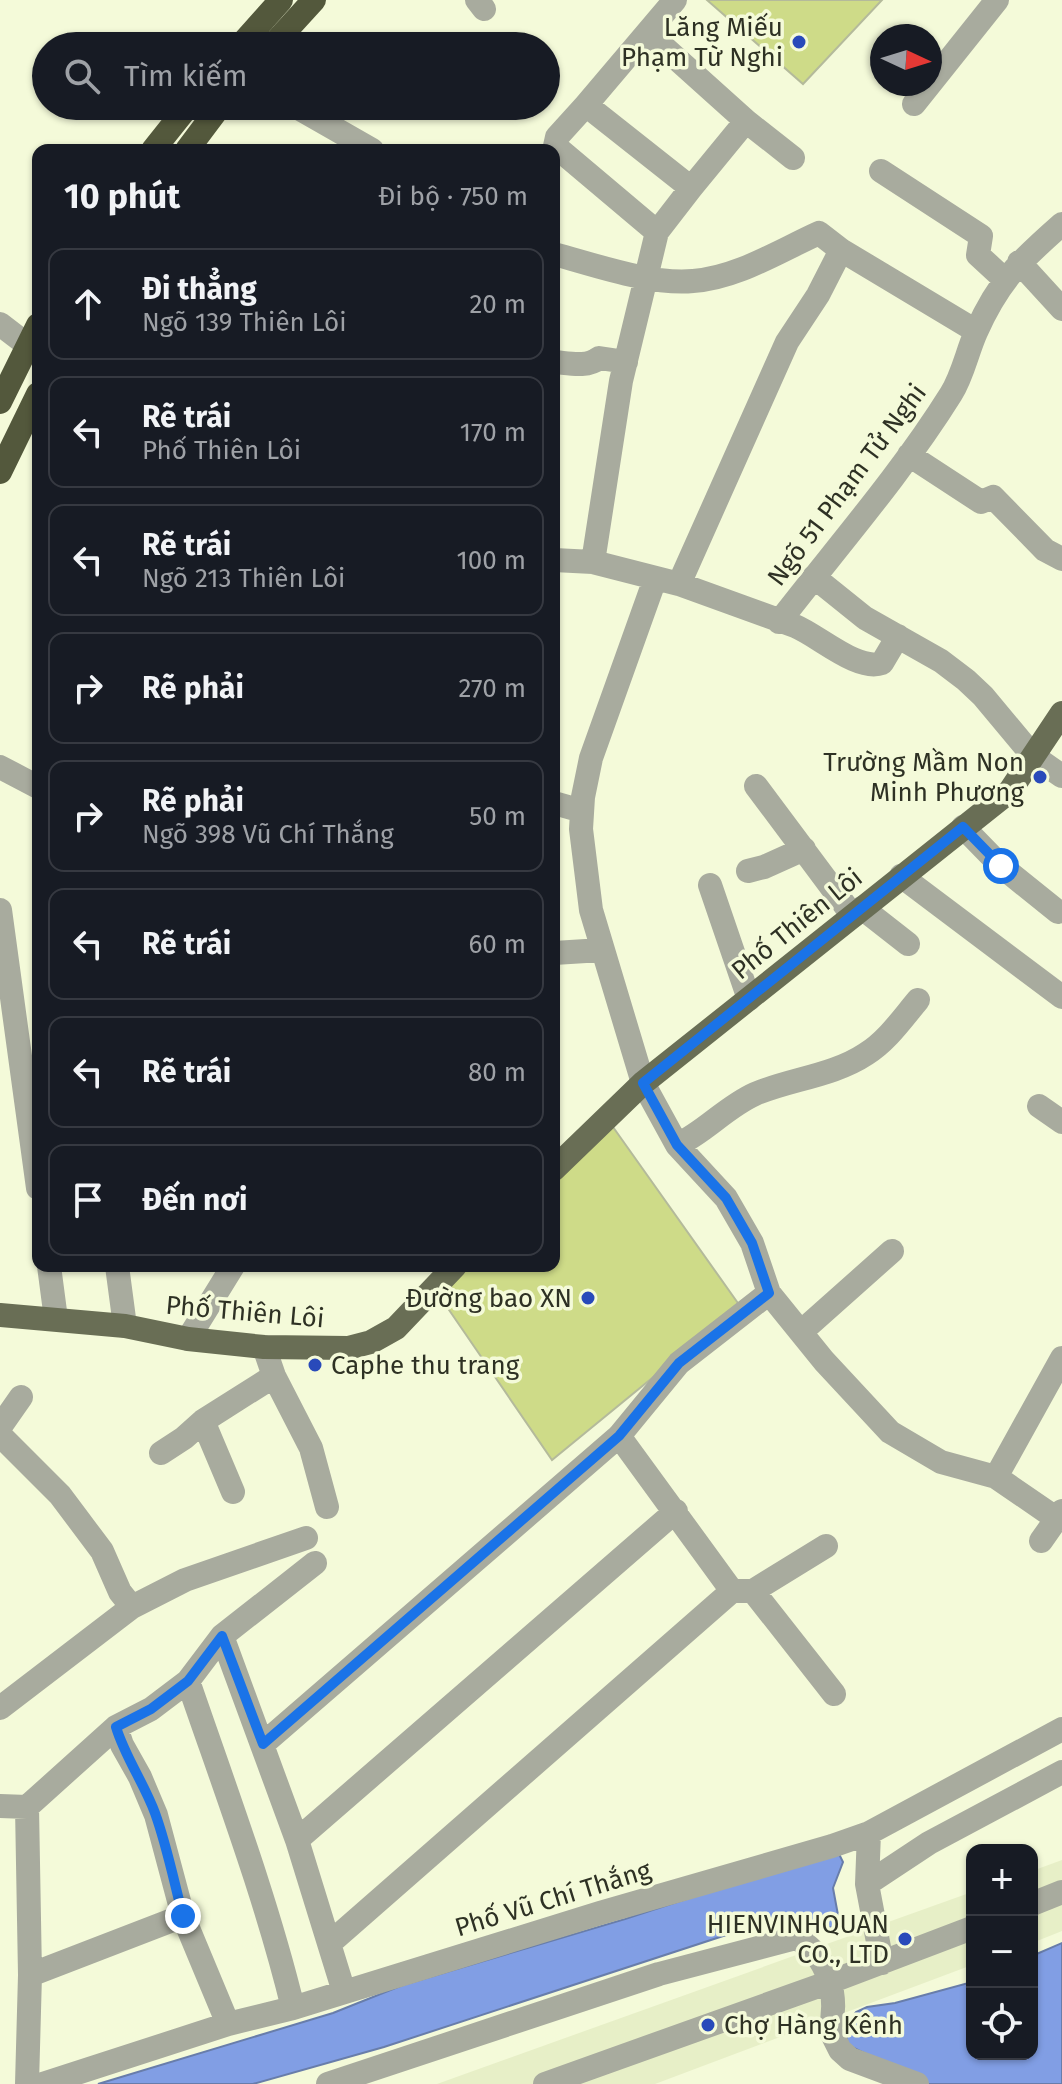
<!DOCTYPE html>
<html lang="vi">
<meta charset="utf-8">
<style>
:root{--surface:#171b24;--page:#242831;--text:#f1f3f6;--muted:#9ea1a6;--line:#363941}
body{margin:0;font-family:"Fira Sans",sans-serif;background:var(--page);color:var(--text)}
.controls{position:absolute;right:24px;bottom:24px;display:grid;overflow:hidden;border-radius:16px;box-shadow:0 2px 6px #0004}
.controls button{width:72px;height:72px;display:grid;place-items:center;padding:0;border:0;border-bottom:2px solid var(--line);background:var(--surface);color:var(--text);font:40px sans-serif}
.compass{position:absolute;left:870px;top:24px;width:72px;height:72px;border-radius:50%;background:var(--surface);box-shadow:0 2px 6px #0004;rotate:94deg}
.stop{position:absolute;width:24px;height:24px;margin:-18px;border:6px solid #1a73e8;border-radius:50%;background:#fff}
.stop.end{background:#1a73e8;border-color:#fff;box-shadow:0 2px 8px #0008}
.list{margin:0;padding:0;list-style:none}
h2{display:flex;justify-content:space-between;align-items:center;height:104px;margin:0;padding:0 32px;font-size:34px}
h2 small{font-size:26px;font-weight:400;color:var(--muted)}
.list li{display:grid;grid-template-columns:52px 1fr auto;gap:24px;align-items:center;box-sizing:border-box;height:112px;margin:0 16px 16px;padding:0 16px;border:2px solid var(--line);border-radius:16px}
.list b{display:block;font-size:30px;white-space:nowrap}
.list p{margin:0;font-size:26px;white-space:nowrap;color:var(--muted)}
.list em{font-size:26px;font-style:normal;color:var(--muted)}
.icon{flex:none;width:44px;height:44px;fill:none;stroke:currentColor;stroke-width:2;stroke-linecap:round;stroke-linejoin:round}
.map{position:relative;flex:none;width:1062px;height:2084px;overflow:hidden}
.search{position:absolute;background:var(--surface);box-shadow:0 2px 6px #0004;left:32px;top:32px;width:528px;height:88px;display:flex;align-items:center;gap:20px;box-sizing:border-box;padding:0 28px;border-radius:44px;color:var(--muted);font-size:30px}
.panel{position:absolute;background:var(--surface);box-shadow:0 2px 6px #0004;left:32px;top:144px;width:528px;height:1128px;border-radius:16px}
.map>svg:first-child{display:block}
</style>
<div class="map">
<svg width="1062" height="2084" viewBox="0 0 1062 2084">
<rect width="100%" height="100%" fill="#f4fad9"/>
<path fill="#e7efc7" d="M1062,1860v71l-30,12v-72z
M972,1892v73l-317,119h-218z"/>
<path fill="#819ee4" stroke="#687daa" stroke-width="2" d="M837,1850l6,12 -10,26 5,27 -4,13 -56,-10 -394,129 -131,37h-155l235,-71 70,-28 222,-66z
M1062,1943v141h-137l-79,-40 3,-23 7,-9 11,-5 28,-4 77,-21v72h60v-98z"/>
<path fill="#cedb88" stroke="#b4ba9b" stroke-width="2" d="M707,0h175l-79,84z
M613,1127l127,179 -188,154 -116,-169 28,-25h90v-84z"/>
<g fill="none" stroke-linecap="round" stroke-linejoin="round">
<path stroke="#a8ab9e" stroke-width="24" d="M477,0l7,9
M675,0l-89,105 105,83 -34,44 -36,149 -28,181 86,22 116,42c24,10 63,46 87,37l16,-27
M648,33l98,88 47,37
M914,104l83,-104
M586,105l-29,32 -2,9 102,86
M295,106l77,44
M881,171l100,65 -3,19 26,24
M691,188l55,-67
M554,254c41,11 97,31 139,27 44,-3 86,-30 126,-48l22,17 135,81
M1019,262l43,47
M0,324l26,20
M554,362c14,1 33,6 45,-4l27,4
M909,455l72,47 12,-5 52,53 17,9
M554,560l39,2
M814,577l51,41 76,43 25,19 17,16 50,60 29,20
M655,579l-64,179 -8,39 -2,32 10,81 52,173 34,62 49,53 26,45 17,50 55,68 66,71 51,30 55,15 61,42
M679,584l108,-242 31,-47 23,-45
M779,622c58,-75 122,-148 172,-228 12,-19 16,-42 25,-62 23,-52 45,-72 86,-108
M0,767l38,20
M756,786l97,130
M554,803l28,8
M963,827l38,39 57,46
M748,871l16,-4 40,-18
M901,876l161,121
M710,885l39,114
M862,908l46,36
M0,910l38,278
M554,953l48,-3
M1039,1106l23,16
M677,1145c28,-13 49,-38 78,-51 35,-15 78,-18 111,-40 21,-13 36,-35 52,-54
M49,1266l7,53
M117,1266l8,60
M801,1332l91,-81
M188,1339l45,-73
M264,1347l10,29 37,72 16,59
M203,1421l30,71
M0,1427l21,-30
M0,1435l60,60 42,56 18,41 12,15
M619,1436l113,155
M161,1453l23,-15 19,-17 71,-45
M996,1477l66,-119
M1041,1541l21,-30
M753,1591l81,103
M222,1636l75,204 47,152
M188,1681c37,108 78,216 105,327
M0,1708l132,-101 53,-27 121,-42
M116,1727l6,18 18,32 16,38 27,101 45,108
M263,1744l356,-308 60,-73 90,-70
M0,1806l27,1 89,-80 35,-18 37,-28 34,-45 93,-73
M27,1807l3,168 -3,109
M869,1833l-2,51 15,79
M297,1840l379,-329
M867,1884l62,-41 133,-71
M1032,1904l30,-12
M330,1943l402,-352h21l73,-45
M30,1975l153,-59
M43,2084l185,-60 65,-16 307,-95 232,-67 37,-13 193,-104
M328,2084l331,-110 137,-36c32,17 43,58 34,92l10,20 10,9 67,25
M545,2084l285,-102 142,-54"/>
<path stroke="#696e55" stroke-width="24" d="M554,1169l89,-86 367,-292 52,-78
M0,1315l125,11 63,13 76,8 84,1 23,-6 25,-14 59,-62"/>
<path stroke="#53583c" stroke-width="24" d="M240,46l41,-46
M272,46l42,-46
M153,150l35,-44
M187,150l33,-44
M0,402l38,-77
M0,472l38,-78"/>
</g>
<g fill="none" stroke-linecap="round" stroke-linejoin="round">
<path stroke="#1a73e8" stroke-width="10" d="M183,1916c-9,-34 -16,-70 -28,-103 -11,-30 -30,-56 -39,-86l35,-18 37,-28 34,-45 41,108 356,-308 60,-73 90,-70 -17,-50 -26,-45 -49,-53 -34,-62 320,-256 38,39"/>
</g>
<g fill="#294aba" stroke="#f4fad9" stroke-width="3">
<circle cx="799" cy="42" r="8"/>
<circle cx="1040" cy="777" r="8"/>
<circle cx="588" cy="1298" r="8"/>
<circle cx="315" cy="1365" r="8"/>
<circle cx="905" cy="1939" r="8"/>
<circle cx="708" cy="2025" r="8"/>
</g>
<g text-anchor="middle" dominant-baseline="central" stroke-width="7" stroke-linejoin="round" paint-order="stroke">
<g font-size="26" fill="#2e3124" stroke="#f4fad9" text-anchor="end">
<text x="783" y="27">Lăng Miếu<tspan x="783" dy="30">Phạm Từ Nghi</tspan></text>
<text x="1024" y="762">Trường Mầm Non<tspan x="1024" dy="30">Minh Phương</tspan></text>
<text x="572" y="1298">Đường bao XN</text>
<text x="331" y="1365" text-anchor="start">Caphe thu trang</text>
<text x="889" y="1924">HIENVINHQUAN<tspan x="889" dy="30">CO., LTD</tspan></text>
<text x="724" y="2025" text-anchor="start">Chợ Hàng Kênh</text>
</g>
<g font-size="26" fill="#2e3124" stroke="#f4fad9">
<text transform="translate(847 485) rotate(-53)">Ngõ 51 Phạm Tử Nghi</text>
<text transform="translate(797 924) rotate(-39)">Phố Thiên Lôi</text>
<text transform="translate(245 1312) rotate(5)">Phố Thiên Lôi</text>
<text transform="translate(553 1899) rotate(-17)">Phố Vũ Chí Thắng</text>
</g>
</g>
</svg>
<div class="controls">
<button>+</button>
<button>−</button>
<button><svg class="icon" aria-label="locate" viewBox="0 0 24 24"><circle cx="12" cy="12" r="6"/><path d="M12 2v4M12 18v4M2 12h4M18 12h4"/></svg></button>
</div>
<svg class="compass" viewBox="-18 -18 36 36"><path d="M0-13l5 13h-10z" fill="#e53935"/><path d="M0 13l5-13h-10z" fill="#9ea1a6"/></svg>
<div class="stop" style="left:1001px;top:866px"></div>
<div class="stop end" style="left:183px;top:1916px"></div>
<div class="search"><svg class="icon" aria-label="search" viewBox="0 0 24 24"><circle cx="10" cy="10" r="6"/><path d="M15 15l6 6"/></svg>Tìm kiếm</div>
<section class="panel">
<h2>10 phút<small>Đi bộ · 750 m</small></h2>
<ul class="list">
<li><svg class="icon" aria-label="ahead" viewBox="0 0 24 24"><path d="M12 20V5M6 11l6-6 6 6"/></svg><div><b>Đi thẳng</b><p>Ngõ 139 Thiên Lôi</p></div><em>20 m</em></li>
<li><svg class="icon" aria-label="left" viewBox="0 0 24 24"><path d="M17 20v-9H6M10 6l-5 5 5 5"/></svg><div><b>Rẽ trái</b><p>Phố Thiên Lôi</p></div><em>170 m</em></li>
<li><svg class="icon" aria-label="left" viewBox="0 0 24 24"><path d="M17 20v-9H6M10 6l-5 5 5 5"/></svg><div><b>Rẽ trái</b><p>Ngõ 213 Thiên Lôi</p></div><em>100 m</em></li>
<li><svg class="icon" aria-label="right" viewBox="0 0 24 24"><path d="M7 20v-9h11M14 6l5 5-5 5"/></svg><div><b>Rẽ phải</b></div><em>270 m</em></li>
<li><svg class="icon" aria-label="right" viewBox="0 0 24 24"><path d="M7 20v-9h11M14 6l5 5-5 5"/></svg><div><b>Rẽ phải</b><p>Ngõ 398 Vũ Chí Thắng</p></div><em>50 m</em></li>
<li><svg class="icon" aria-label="left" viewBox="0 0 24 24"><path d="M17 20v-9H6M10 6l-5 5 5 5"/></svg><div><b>Rẽ trái</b></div><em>60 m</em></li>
<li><svg class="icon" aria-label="left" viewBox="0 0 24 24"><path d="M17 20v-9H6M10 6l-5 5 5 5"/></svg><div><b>Rẽ trái</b></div><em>80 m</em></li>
<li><svg class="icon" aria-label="arrive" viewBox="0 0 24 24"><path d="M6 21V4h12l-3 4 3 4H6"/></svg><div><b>Đến nơi</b></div></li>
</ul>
</section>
</div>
